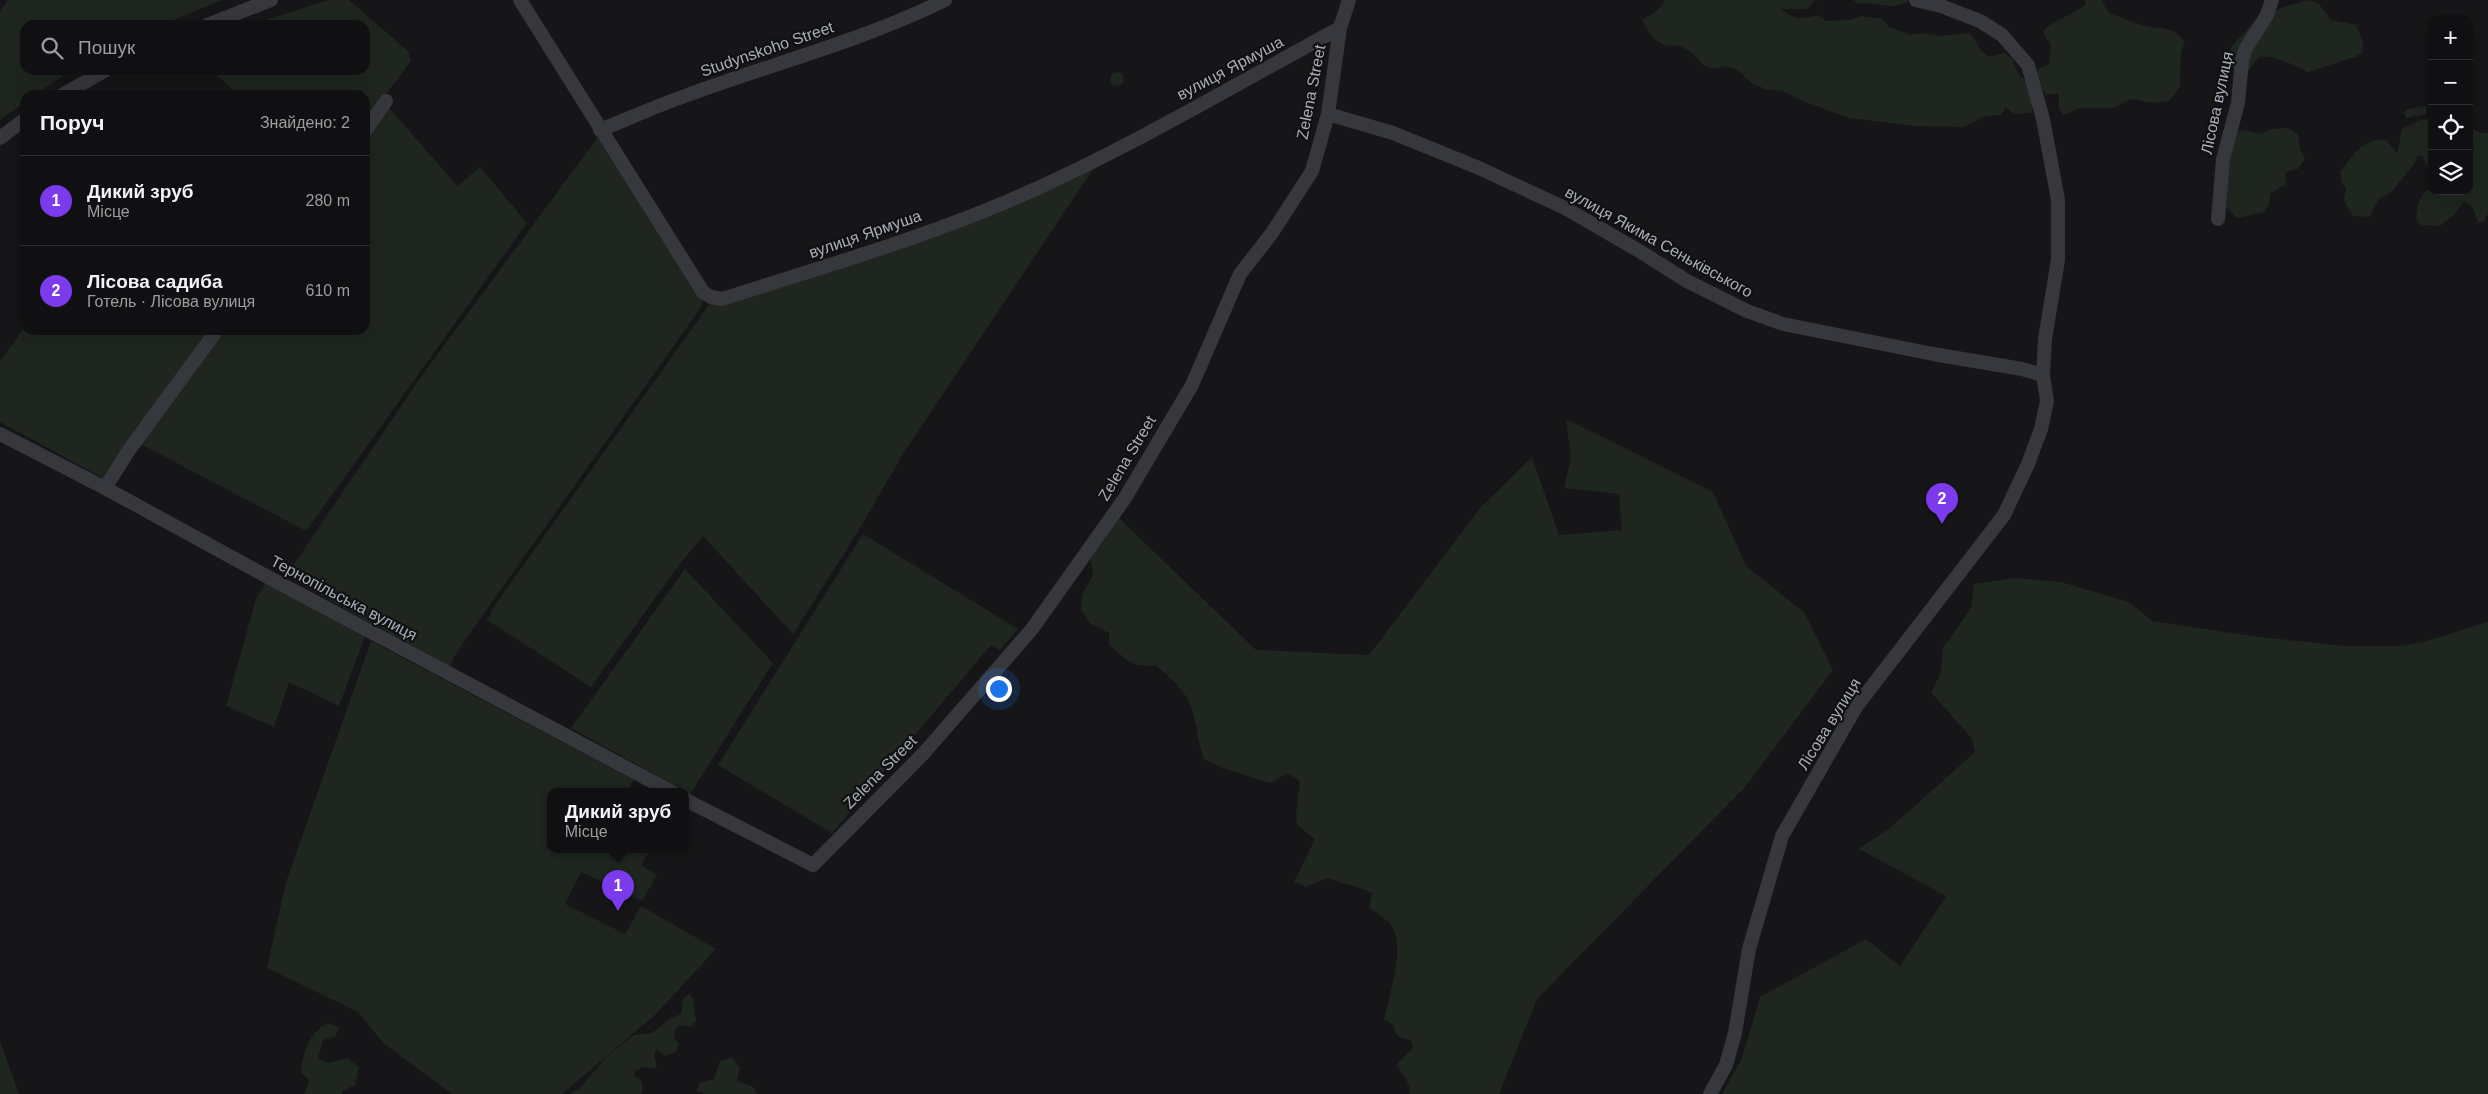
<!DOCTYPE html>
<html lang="uk">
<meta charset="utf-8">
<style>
:root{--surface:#101012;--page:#1e1e20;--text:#f1f3f6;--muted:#9c9d9f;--line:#303032;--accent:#7c3aed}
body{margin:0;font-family:Helvetica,sans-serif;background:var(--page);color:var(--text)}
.controls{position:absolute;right:15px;top:15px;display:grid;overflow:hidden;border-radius:10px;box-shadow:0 5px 20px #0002}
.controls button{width:45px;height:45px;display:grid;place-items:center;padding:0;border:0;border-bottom:1px solid var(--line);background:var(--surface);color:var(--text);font:25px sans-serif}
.you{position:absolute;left:998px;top:688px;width:18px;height:18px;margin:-12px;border:4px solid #fff;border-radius:50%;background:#1a73e8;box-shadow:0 0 0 8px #1a73e833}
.badge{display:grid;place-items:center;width:32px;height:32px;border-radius:50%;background:var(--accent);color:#fff;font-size:16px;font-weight:700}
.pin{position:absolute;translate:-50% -41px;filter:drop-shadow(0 1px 2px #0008)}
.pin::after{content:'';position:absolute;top:26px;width:18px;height:15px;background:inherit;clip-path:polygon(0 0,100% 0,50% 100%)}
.popup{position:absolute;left:547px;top:788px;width:142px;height:65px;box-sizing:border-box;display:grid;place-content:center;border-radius:10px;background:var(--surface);filter:drop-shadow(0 1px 4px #0005);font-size:16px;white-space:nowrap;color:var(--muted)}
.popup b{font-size:19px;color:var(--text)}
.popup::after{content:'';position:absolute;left:50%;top:100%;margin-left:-10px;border:10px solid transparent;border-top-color:var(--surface)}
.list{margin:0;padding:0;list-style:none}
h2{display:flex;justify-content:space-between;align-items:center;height:65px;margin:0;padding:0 20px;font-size:21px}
h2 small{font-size:16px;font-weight:400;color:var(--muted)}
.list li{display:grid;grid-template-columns:32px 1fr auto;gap:15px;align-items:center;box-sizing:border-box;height:90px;padding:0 20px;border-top:1px solid var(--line)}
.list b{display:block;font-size:19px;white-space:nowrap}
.list p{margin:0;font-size:16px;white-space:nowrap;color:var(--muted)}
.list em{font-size:16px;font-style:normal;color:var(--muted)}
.icon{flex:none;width:28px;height:28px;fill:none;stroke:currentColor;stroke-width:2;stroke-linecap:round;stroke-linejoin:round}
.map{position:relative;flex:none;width:2488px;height:1094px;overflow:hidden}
.search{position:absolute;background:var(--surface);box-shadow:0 5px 20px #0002;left:20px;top:20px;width:350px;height:55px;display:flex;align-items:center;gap:12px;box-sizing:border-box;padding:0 18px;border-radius:15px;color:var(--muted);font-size:19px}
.panel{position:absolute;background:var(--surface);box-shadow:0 5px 20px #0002;left:20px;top:90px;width:350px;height:245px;border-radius:15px}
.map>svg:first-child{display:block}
</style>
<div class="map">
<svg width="2488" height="1094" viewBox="0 0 2488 1094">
<rect width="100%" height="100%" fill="#161618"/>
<path fill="#1e261f" d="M8,0h214l-60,25h-137v45h46l-36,25h-10v7l-25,18v-108z
M329,0h20l59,51 3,10 -46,61v-27h-127l-27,-25h154v-45h-116z
M1664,0h157l-7,1 -7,8h-26c13,11 21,10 37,6l8,6 24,-1 11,-4 21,3 6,7 22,9 13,-2 16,3 31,-3 11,17 8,7 15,-4 8,5 6,16 8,7 8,22 -3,10 -17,1 -9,-7 -3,8 -17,1 -21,11 -49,-1 -66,-8 -49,-18 -17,-9 -18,-2 -13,-6 -15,-13 -12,-4 -9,3 -12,-3 -12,-13 -12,-8c-21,4 -29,-8 -38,-25 8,-5 20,-10 22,-20z
M1853,0h56c-16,13 -34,0 -50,4z
M2085,0h16l8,13c12,4 25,11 37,13 18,4 26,-1 39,16l-4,10 -1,35 -11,14 -16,2 -22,-4 -18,9h-33l-16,7 -5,-6v-16l-13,2 -8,-13v-13l11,-5 2,-18 -8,-14c10,-13 29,-16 42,-27z
M2309,0l10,4 12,16 25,5 7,17v10l-8,5 -47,15c-8,-5 -42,-20 -49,-14 -4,3 -7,9 -11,13l-10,1 -6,-5 -2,-19 25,-27 31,-15z
M1110 79a7 7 0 1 1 14 0a7 7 0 1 1-14 0Z
M387,105l70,81 23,-19 47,56 -221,308 -169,-89 82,-112h146v-197z
M2426,106v8l-19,4 -4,-5 5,-4z
M2432,119v50l-6,-5 -4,-8h-5l-2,7 -23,28 -14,9 -8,17 -17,-1 -9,-15 2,-13 -4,-5 -2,-11c15,-18 21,-34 47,-32l10,14 5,-25 18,-9z
M2469,126l11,7h8v80l-5,10 -5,-1 -6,-15 -8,-6 -10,14 -14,11 -19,-1 -5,-6c2,-13 2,-25 16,-31v3h37z
M2288,128l10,7 2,15 5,9 -7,10 -13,3 1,12 -16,10v7l-5,11 -28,6 -11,-11c3,-15 -1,-31 2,-47 2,-10 8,-15 6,-26l8,-4 18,4 11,-5z
M598,137l104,160v9l-239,337 -14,23 -163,-90 132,-195z
M1096,165l-193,289 -46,79 -64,101 -90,-98 -24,29 -88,122 -104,-67 8,-15 216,-303h11z
M25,326v4h183l-105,148 -103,-56v-60z
M1566,419l147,73 33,74 58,46 29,58 -88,117 -208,212 -38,95h-90l1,-8 -14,-21 17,-17 -2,-8 -13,-3 -6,-13 -8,-4c5,-26 23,-73 6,-96 -3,-5 -16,-12 -21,-17l3,-14c-15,-7 -29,-9 -45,-15l-21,9 -12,-5 21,-43 -18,-14 -1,-12 4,-32 -12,-8 -18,10 -48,-15 -18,-9c-6,-16 -7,-30 -11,-46 -4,-20 -23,-36 -38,-48 -25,3 -29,-6 -46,-21v-11l-19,-10 -9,-14 1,-14 11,-20 -2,-17 28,-40 137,132 113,5 112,-148 51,-50 27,78 63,-5 -3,-36 -55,-6 7,-30z
M863,534l155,95 -18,21 -9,-5 -159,188 -114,-68z
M685,569l88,94 -83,131 -119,-66z
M2014,578l47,4 68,20 23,19 100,15 92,10h56l23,-4 65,-20v472h-766l20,-36 18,-61 106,-58 34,27 46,-70 -87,-47 31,-21 85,-76 -3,-13 -41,-47 10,-19 2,-25 28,-40 3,-24z
M266,582l100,52 -27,72 -50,-24 -15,45 -48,-21 30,-107z
M371,641l263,139 -8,12h-76v58h100l-9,15 16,10 -15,26 -61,-29 -16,32 60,30 16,-28 75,43 -60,65 -94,80h-110l-69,-51 -25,-31 -91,-44 19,-86z
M689,994l4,5 3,22 -6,6 -8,-2 -7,4 -1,9 5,6 -3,8 -11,4 -9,-7 -2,7 3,10 -3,3 -12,-2 -7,5 -1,4 7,4 2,8 -2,6h-71l10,-6 27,-32 27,-21 18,-2 19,-15 10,-4 2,-15z
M327,1023l12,4 -4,10 -12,3 -5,18 10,5 19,-5 12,9 -4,18 -13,6v3h-38l5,-14 -8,-7c2,-20 7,-39 26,-50z
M0,1041l19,53h-19z
M731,1057l9,11 -3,13 15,5 6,8h-54l-7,-3 2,-8 15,-4 6,-18z"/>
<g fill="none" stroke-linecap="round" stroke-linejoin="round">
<path stroke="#37383d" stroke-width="14" d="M520,0l183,292 8,5 11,2c103,-33 209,-63 307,-107 107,-48 209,-109 311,-164
M207,25l64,-25
M62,95l44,-25
M1328,114l65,19 86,35 86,40 76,44 46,29 60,30 36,13 150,30 89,15 21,6
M600,130c28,-11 56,-24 85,-34 86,-32 177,-55 260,-96
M365,131l21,-30
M0,138l25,-19
M2218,219l5,-60 15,-56 4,-42 4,-13 21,-33 5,-15
M0,434l105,54 161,88 406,216
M105,488l24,-38 88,-120
M686,800l127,65 110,-111 109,-125 93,-131 67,-113 48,-111 32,-41 40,-62 16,-57 12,-86 9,-28
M1710,1094l16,-29 9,-32 14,-84 33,-113 74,-129 148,-192 24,-51 13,-35 6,-28 -4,-26 2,-36 13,-79v-60l-15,-81 -15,-54 -26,-30 -22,-14 -39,-15 -25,-6"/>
</g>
<g text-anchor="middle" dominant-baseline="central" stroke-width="4.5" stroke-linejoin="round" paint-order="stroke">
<g font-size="16" fill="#a8adb8" stroke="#111113">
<text transform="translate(767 49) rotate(-19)">Studynskoho Street</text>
<text transform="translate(1230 68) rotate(-28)">вулиця Ярмуша</text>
<text transform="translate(1311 92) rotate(-79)">Zelena Street</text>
<text transform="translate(2217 103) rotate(-78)">Лісова вулиця</text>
<text transform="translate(865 234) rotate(-19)">вулиця Ярмуша</text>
<text transform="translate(1659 242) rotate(29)">вулиця Якима Сеньківського</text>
<text transform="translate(1127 458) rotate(-59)">Zelena Street</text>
<text transform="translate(344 598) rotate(28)">Тернопільська вулиця</text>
<text transform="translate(1829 724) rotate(-58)">Лісова вулиця</text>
<text transform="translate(880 772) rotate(-45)">Zelena Street</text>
</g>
</g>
</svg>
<div class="controls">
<button>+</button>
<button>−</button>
<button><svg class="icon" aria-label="locate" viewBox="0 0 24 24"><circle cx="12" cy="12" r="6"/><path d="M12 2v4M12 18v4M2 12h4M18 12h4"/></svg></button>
<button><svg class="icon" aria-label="layers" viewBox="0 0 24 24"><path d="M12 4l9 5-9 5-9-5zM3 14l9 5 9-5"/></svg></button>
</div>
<div class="you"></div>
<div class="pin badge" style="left:618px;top:911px">1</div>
<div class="popup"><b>Дикий зруб</b>Місце</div>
<div class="pin badge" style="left:1942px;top:524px">2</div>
<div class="search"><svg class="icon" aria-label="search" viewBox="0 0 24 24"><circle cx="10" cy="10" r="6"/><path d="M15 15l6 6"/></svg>Пошук</div>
<section class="panel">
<h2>Поруч<small>Знайдено: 2</small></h2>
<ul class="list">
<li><span class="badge">1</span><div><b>Дикий зруб</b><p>Місце</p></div><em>280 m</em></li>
<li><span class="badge">2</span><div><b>Лісова садиба</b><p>Готель · Лісова вулиця</p></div><em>610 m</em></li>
</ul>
</section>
</div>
